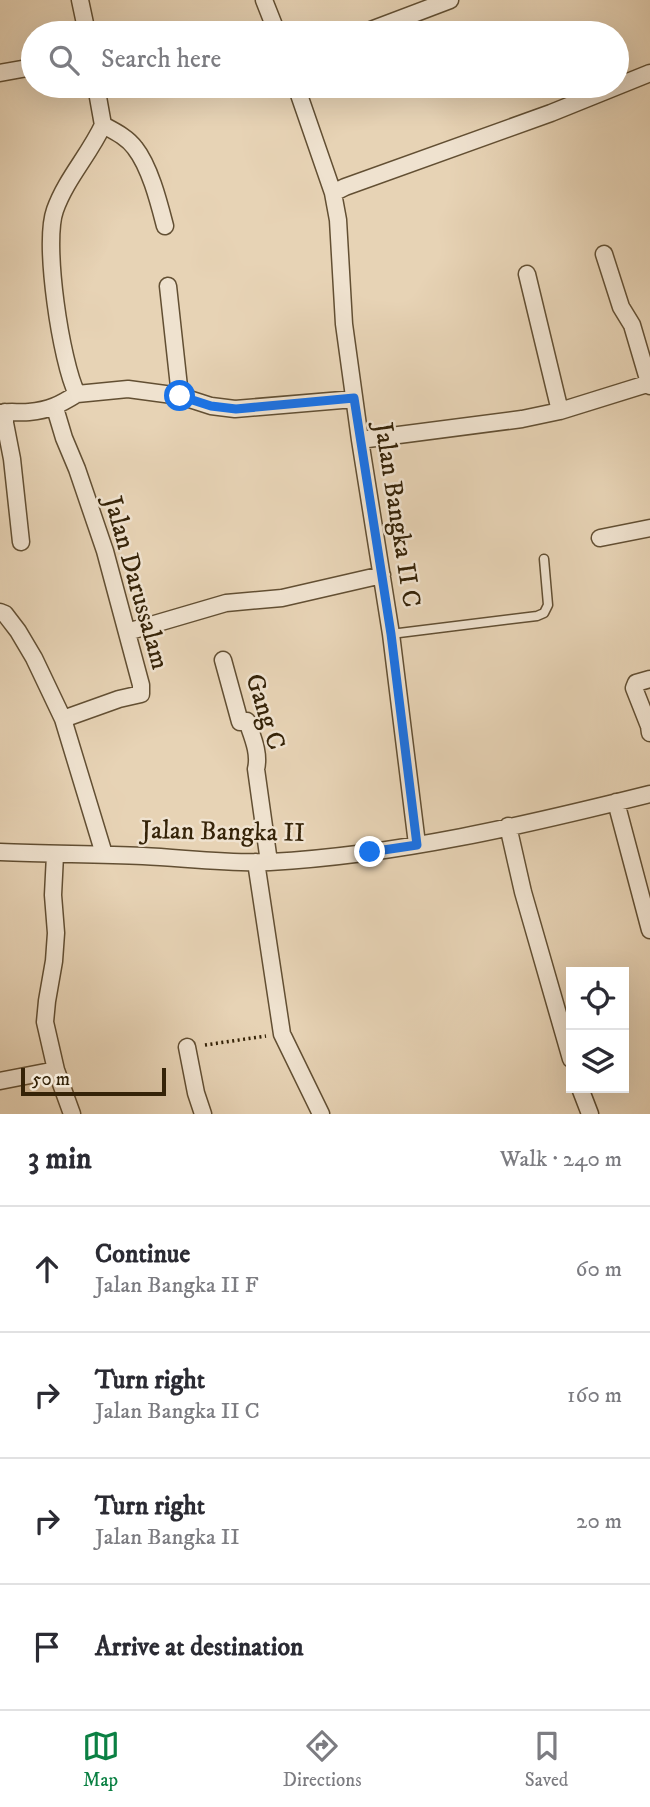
<!DOCTYPE html>
<meta charset="utf-8">
<style>
:root{--surface:#fff;--page:#f7f7f7;--text:#2b2b33;--muted:#7c7c81;--line:#e1e1e2;--accent:#0b8043}
body{margin:0;font-family:"IM FELL DW Pica",serif;background:var(--page);color:var(--text)}
.controls{position:absolute;right:21px;bottom:21px;display:grid;overflow:hidden;border-radius:0px;box-shadow:0 7px 28px #0002}
.controls button{width:63px;height:63px;display:grid;place-items:center;padding:0;border:0;border-bottom:2px solid var(--line);background:var(--surface);color:var(--text);font:35px sans-serif}
.scale{position:absolute;left:21px;bottom:18px;width:145px;box-sizing:border-box;padding-left:7px;border:4px solid #352308;border-top:0;font-size:19px;line-height:24px;white-space:nowrap;color:#352308;-webkit-text-stroke:5px #efe2cf;paint-order:stroke}
.stop{position:absolute;width:21px;height:21px;margin:-16px;border:5px solid #1a73e8;border-radius:50%;background:#fff}
.stop.end{background:#1a73e8;border-color:#fff;box-shadow:0 2px 7px #0008}
.list{margin:0;padding:0;list-style:none}
h2{display:flex;justify-content:space-between;align-items:center;height:91px;margin:0;padding:0 28px;font-size:30px}
h2 small{font-size:23px;font-weight:400;color:var(--muted)}
.list li{display:grid;grid-template-columns:46px 1fr auto;gap:21px;align-items:center;box-sizing:border-box;height:126px;padding:0 28px;border-top:2px solid var(--line)}
.list b{display:block;font-size:26px;white-space:nowrap}
.list p{margin:0;font-size:23px;white-space:nowrap;color:var(--muted)}
.list em{font-size:23px;font-style:normal;color:var(--muted)}
.icon{flex:none;width:38px;height:38px;fill:none;stroke:currentColor;stroke-width:2;stroke-linecap:round;stroke-linejoin:round}
.map{position:relative;flex:none;width:650px;height:1114px;overflow:hidden}
.search{position:absolute;background:var(--surface);box-shadow:0 7px 28px #0002;left:21px;right:21px;top:21px;height:77px;display:flex;align-items:center;gap:18px;box-sizing:border-box;padding:0 24px;border-radius:38px;color:var(--muted);font-size:26px}
.sheet{height:595px;background:var(--surface)}
nav{display:flex;justify-content:space-around;align-items:center;box-sizing:border-box;height:98px;border-top:2px solid var(--line);background:var(--surface);font-size:19px;color:var(--muted)}
nav a{display:grid;justify-items:center;gap:4px}
nav .on{color:var(--accent)}
.map>svg:first-child{display:block}
</style>
<div class="map">
<svg width="650" height="1114" viewBox="0 0 650 1114">
<rect width="100%" height="100%" fill="#e7d3b5"/>
<filter id="stains"><feTurbulence type="fractalNoise" baseFrequency=".00286" numOctaves="4"/><feColorMatrix values="0 0 0 0 .2 0 0 0 0 .09 0 0 0 0 .02 0 0 0 .5 -.17"/></filter>
<radialGradient id="worn" r=".72"><stop offset=".6" stop-color="#630" stop-opacity="0"/><stop offset="1" stop-color="#630" stop-opacity=".3"/></radialGradient>
<g fill="none" stroke-linecap="round" stroke-linejoin="round">
<defs>
<path id="lane" d="M391,634l146,-18 7,-3 4,-8 -4,-46"/>
<path id="street" d="M80,0l7,33
M264,0l13,33
M363,33l87,-33
M0,73l33,-6
M96,86l7,39c-14,30 -37,54 -48,85 -12,33 6,152 22,184l51,-5 52,7 31,10 24,3 119,-10
M296,86l37,107 5,27 6,104 16,116 31,194 26,210
M103,125c11,6 24,12 32,23 15,19 24,55 30,78
M333,193l12,-6 206,-74 99,-40
M604,254l17,53 11,18 18,61
M527,274l33,137
M168,286l12,110
M55,408l9,30 13,31 28,82 36,134v9l-22,5 -56,20
M5,412v11l7,36 9,83
M0,413c10,-2 19,0 29,-1 21,-2 30,-7 48,-18
M360,440l162,-21 38,-8 90,-28
M600,538l50,-10
M0,612l5,2 13,17 16,27 29,61 41,135
M127,632l99,-29 56,-5 100,-23
M223,660l17,62 7,-1c5,15 13,32 9,48l13,93
M650,679l-14,4 -2,5 15,38 1,7
M616,802l34,128
M508,826l15,66 48,167
M0,852c48,2 95,2 143,4 42,2 85,8 127,6 128,-7 256,-37 380,-68
M55,855l-2,40 3,38 -2,28 -7,40 -2,21 11,48 16,44
M256,862l26,172 39,80
M187,1047l9,46 7,21
M0,1081l56,-11
M580,1088l10,26"/>
</defs>
<use href="#lane" stroke="#624f33" stroke-width="11"/>
<use href="#street" stroke="#624f33" stroke-width="19"/>
<path stroke="#352308" stroke-width="3.5" stroke-dasharray="2 3.5" stroke-linecap="butt" d="M205,1045l61,-9"/>
<use href="#lane" stroke="#efe2cf" stroke-width="8"/>
<use href="#street" stroke="#efe2cf" stroke-width="16"/>
</g>
<g fill="none" stroke-linecap="round" stroke-linejoin="round">
<path stroke="#1a73e8" stroke-width="9" d="M180,396l31,10 25,3 118,-11 37,236 26,211 -47,7"/>
</g>
<g text-anchor="middle" dominant-baseline="central" stroke-width="5" stroke-linejoin="round" paint-order="stroke">
<g font-size="26" fill="#352308" stroke="#efe2cf">
<text transform="translate(397 515) rotate(81)">Jalan Bangka II C</text>
<text transform="translate(136 583) rotate(74)">Jalan Darussalam</text>
<text transform="translate(265 712) rotate(72)">Gang C</text>
<text transform="translate(223 832) rotate(1)">Jalan Bangka II</text>
</g>
</g>
<rect width="100%" height="100%" filter="url(#stains)"/>
<rect width="100%" height="100%" fill="url(#worn)"/>
</svg>
<div class="controls">
<button><svg class="icon" aria-label="locate" viewBox="0 0 24 24"><circle cx="12" cy="12" r="6"/><path d="M12 2v4M12 18v4M2 12h4M18 12h4"/></svg></button>
<button><svg class="icon" aria-label="layers" viewBox="0 0 24 24"><path d="M12 4l9 5-9 5-9-5zM3 14l9 5 9-5"/></svg></button>
</div>
<div class="scale">50 m</div>
<div class="stop" style="left:180px;top:396px"></div>
<div class="stop end" style="left:370px;top:852px"></div>
<div class="search"><svg class="icon" aria-label="search" viewBox="0 0 24 24"><circle cx="10" cy="10" r="6"/><path d="M15 15l6 6"/></svg>Search here</div>
</div>
<section class="sheet">
<h2>3 min<small>Walk · 240 m</small></h2>
<ul class="list">
<li><svg class="icon" aria-label="ahead" viewBox="0 0 24 24"><path d="M12 20V5M6 11l6-6 6 6"/></svg><div><b>Continue</b><p>Jalan Bangka II F</p></div><em>60 m</em></li>
<li><svg class="icon" aria-label="right" viewBox="0 0 24 24"><path d="M7 20v-9h11M14 6l5 5-5 5"/></svg><div><b>Turn right</b><p>Jalan Bangka II C</p></div><em>160 m</em></li>
<li><svg class="icon" aria-label="right" viewBox="0 0 24 24"><path d="M7 20v-9h11M14 6l5 5-5 5"/></svg><div><b>Turn right</b><p>Jalan Bangka II</p></div><em>20 m</em></li>
<li><svg class="icon" aria-label="arrive" viewBox="0 0 24 24"><path d="M6 21V4h12l-3 4 3 4H6"/></svg><div><b>Arrive at destination</b></div></li>
</ul>
</section>
<nav>
<a class="on"><svg class="icon" aria-label="map" viewBox="0 0 24 24"><path d="M3 6l6-2 6 2 6-2v14l-6 2-6-2-6 2zM9 4v14M15 6v14"/></svg>Map</a>
<a><svg class="icon" aria-label="directions" viewBox="0 0 24 24"><path d="M12 3l9 9-9 9-9-9zM9 14v-3h6M13 9l2 2-2 2"/></svg>Directions</a>
<a><svg class="icon" aria-label="saved" viewBox="0 0 24 24"><path d="M7 4h10v16l-5-4-5 4z"/></svg>Saved</a>
</nav>
